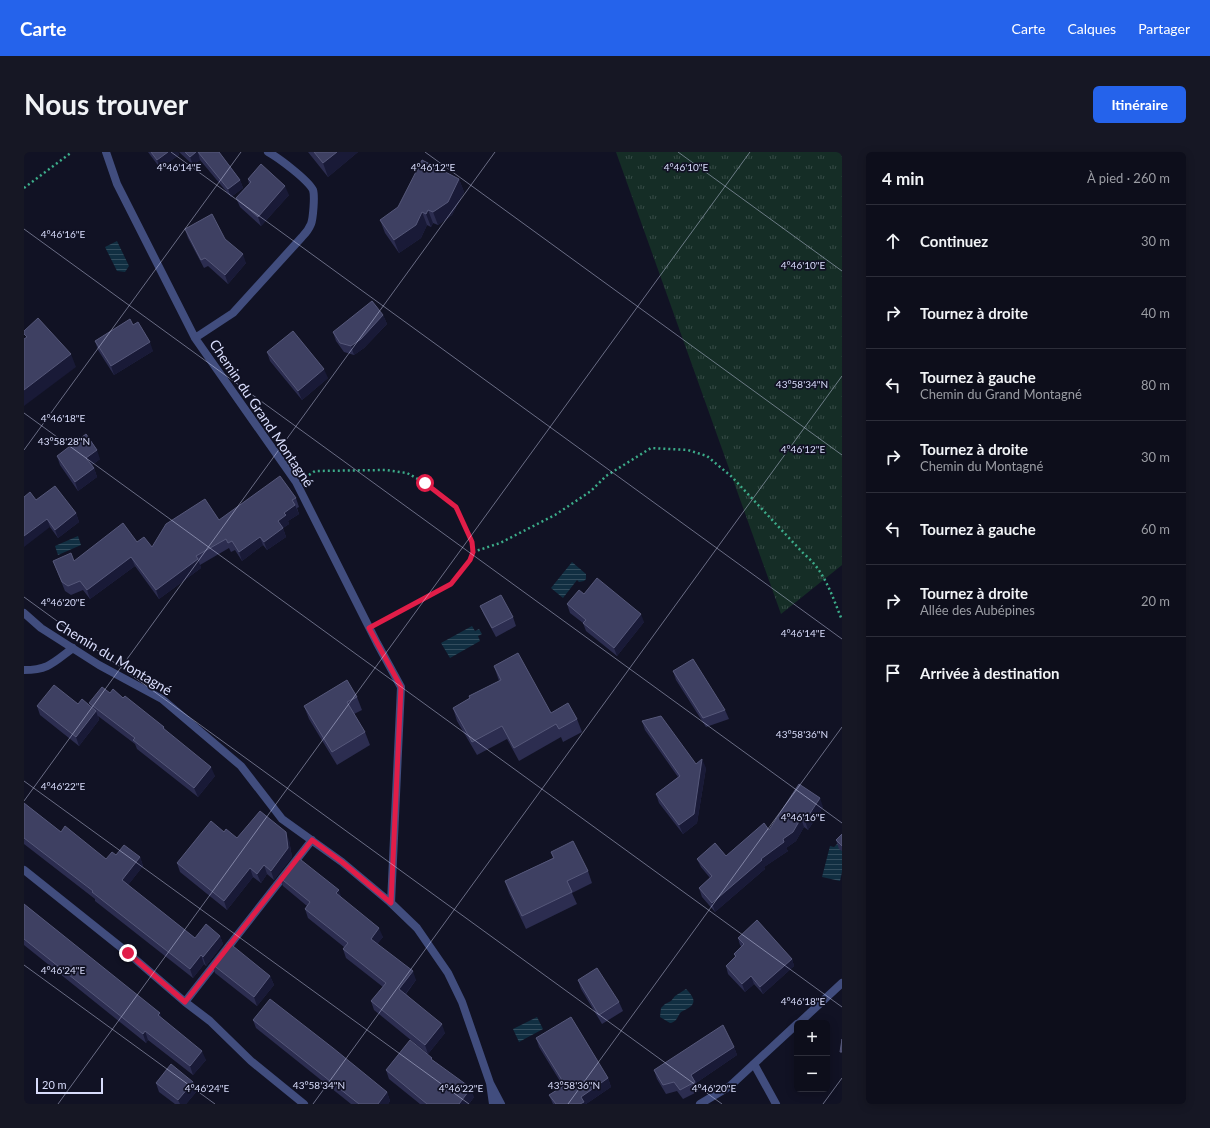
<!DOCTYPE html>
<html lang="fr">
<meta charset="utf-8">
<style>
:root{--surface:#0d0e1b;--page:#161724;--text:#f1f3f6;--muted:#9a9ca3;--line:#2d2e3a;--accent:#2563eb}
body{margin:0;font-family:Lato,sans-serif;background:var(--page);color:var(--text)}
.controls{position:absolute;right:12px;bottom:12px;display:grid;overflow:hidden;border-radius:6px;box-shadow:0 2px 10px #0003}
.controls button{width:36px;height:36px;display:grid;place-items:center;padding:0;border:0;border-bottom:1px solid var(--line);background:var(--surface);color:var(--text);font:20px sans-serif}
.scale{position:absolute;left:12px;bottom:10px;width:67px;box-sizing:border-box;padding-left:4px;border:2px solid #d8dcfb;border-top:0;font-size:11px;line-height:14px;white-space:nowrap;color:#d8dcfb;-webkit-text-stroke:3px #111224;paint-order:stroke}
.stop{position:absolute;width:12px;height:12px;margin:-9px;border:3px solid #e11d48;border-radius:50%;background:#fff}
.stop.end{background:#e11d48;border-color:#fff;box-shadow:0 1px 4px #0008}
.list{margin:0;padding:0;list-style:none}
h2{display:flex;justify-content:space-between;align-items:center;height:52px;margin:0;padding:0 16px;font-size:17px}
h2 small{font-size:13px;font-weight:400;color:var(--muted)}
.list li{display:grid;grid-template-columns:26px 1fr auto;gap:12px;align-items:center;box-sizing:border-box;height:72px;padding:0 16px;border-top:1px solid var(--line)}
.list b{display:block;font-size:15px;white-space:nowrap}
.list p{margin:0;font-size:13px;white-space:nowrap;color:var(--muted)}
.list em{font-size:13px;font-style:normal;color:var(--muted)}
.icon{flex:none;width:22px;height:22px;fill:none;stroke:currentColor;stroke-width:2;stroke-linecap:round;stroke-linejoin:round}
.map{position:relative;flex:none;width:818px;height:952px;overflow:hidden;border-radius:6px}
header{display:flex;align-items:center;gap:24px;box-sizing:border-box;height:56px;padding:0 20px;background:var(--accent);color:#fff}
header strong{font-size:19px}
nav{display:flex;gap:22px;margin-inline-start:auto;font-size:14px}
.intro{display:flex;align-items:center;justify-content:space-between;box-sizing:border-box;height:96px;padding:0 24px}
h1{margin:0;font-size:28px}
.button{padding:10px 18px;border-radius:6px;background:var(--accent);color:#fff;font-size:14px;font-weight:700}
main{display:flex;gap:24px;padding:0 24px}
aside{flex:1;background:var(--surface);border-radius:6px;box-shadow:0 2px 10px #0003}
.map>svg:first-child{display:block}
</style>
<header>
<strong>Carte</strong>
<nav><a>Carte</a><a>Calques</a><a>Partager</a></nav>
</header>
<div class="intro"><h1>Nous trouver</h1><a class="button">Itinéraire</a></div>
<main>
<div class="map">
<svg width="818" height="952" viewBox="0 0 818 952">
<defs>
<pattern id="grass-tufts" width="24" height="20" patternUnits="userSpaceOnUse"><rect width="24" height="20" fill="#152d26"/><path d="M3 7l-1-3M5 7V3M7 7l1-3M15 17l-1-3M17 17v-4M19 17l1-3" fill="none" stroke="#364b46"/></pattern>
<pattern id="water-rules" width="6" height="5" patternUnits="userSpaceOnUse"><rect width="6" height="5" fill="#112f42"/><path d="M0 2.5h6" fill="none" stroke="#334d5e"/></pattern>
</defs>
<rect width="100%" height="100%" fill="#111224"/>
<path fill="url(#grass-tufts)" d="M592,0h226v413l-61,49z"/>
<path fill="url(#water-rules)" d="M93,89l12,25 -4,6 -8,-1 -12,-24z
M54,384l3,9 -23,10 -3,-9z
M548,410l14,12v5l-2,2 -5,1 -2,-2 -14,18 -12,-10z
M448,474l3,5 4,-2 3,5 -4,2 2,5 -30,17 -9,-15z
M813,692l5,1v27l-2,9 -18,-4 8,-31 4,1z
M662,837c12,12 9,17 -5,23 -4,5 -4,10 -11,11l-10,-6 1,-9 4,-4 6,-3 4,-5z
M513,865l6,12 -24,13 -6,-13z"/>
<g fill="none" stroke-linecap="round" stroke-linejoin="round">
<path stroke="#3cab89" stroke-width="2.5" stroke-dasharray="2 3" stroke-linecap="butt" d="M0,36l48,-36
M285,323l6,-4 71,-1 21,3 18,10 30,24 17,35 1,10 -3,9 -19,23 -69,37
M449,400l27,-9 55,-28 36,-24 15,-15 45,-28 37,2 19,6 25,21 72,77c21,17 28,42 38,66"/>
<path stroke="#414d7e" stroke-width="8" d="M730,912l22,40"/>
<path stroke="#414d7e" stroke-width="8" d="M82,0l11,32 78,154 101,144 81,161 24,44 -10,216
M171,186l38,-25 69,-76c3,-3 7,-8 9,-13 2,-5 4,-28 2,-34 -5,-10 -34,-32 -45,-38
M0,461l17,15 58,37 63,34 79,67 41,53 60,43 49,41 26,25 31,45 14,29 28,81
M0,518c25,0 30,-8 49,-22
M0,718l104,83 57,49 25,19 41,40 53,43
M161,850l127,-162
M775,871l43,-40
M469,952l-3,-21 11,21
M676,952l30,-18 67,-62"/>
</g>
<path fill="#2c2d50" d="M124,0h30l1,3 -19,13z
M155,0h40l21,28 3,8 -12,9 -31,-37 -7,5z
M284,0h50l-30,25z
M224,27l41,16 -28,31 -21,-19 -4,-9 13,-14z
M435,27l5,13 -12,23 -14,10 -5,-2 -2,4 -4,-2 -6,13 -22,15 -14,-20 -5,-13z
M161,77l40,10 21,24 -18,21 -20,-18 -4,2 -16,-30z
M359,163l4,9 -23,24 -10,7 -10,-3 -8,-11 -3,-9z
M109,173l20,26 -39,24 -16,-25 -3,-9z
M243,200l61,26 -26,22 -32,-39z
M33,304l43,3 -8,6 2,3 3,9 -19,14 -18,-26z
M272,346l3,9 -2,1 2,6 -11,7 1,3 -6,4 3,9 -19,13 -4,-5 -21,16 -7,-11 -4,2 -2,-4 -29,17 1,3 -42,31 -24,-33 -45,33 -7,-9 -12,5 -6,-4 -12,-30h21l63,-19 15,5 67,-27z
M12,348l40,13 3,9 -21,16 -8,-11z
M560,442l60,28 -27,34 -31,-25 -3,-8 -13,-10 -3,-9z
M456,454l33,11 3,9 -20,11 -12,-22z
M470,514l57,47 26,6 5,13 -19,10 -2,-5 -42,24 -12,-22 -30,16 -20,-34 -4,-13 17,-10 -1,-2 30,-15z
M649,519l52,39 4,9 -23,8 -30,-47z
M86,541l13,5 41,29 1,4 50,45 -17,21 -61,-48 -2,-5 -37,-28 1,4 -20,26 -39,-31 -3,-9 41,-2 13,2 -2,-3z
M333,545l5,13 -8,4 11,18 5,13 -33,20 -28,-46 -5,-13z
M618,569l54,43 10,4 -9,55 -14,11 -24,-31 -3,-9 22,-17 -33,-47z
M0,651l37,29 45,27 10,-4 24,2 3,9 -15,19 67,53 25,-2 3,8 -17,22 -2,-2 -11,14 -98,-77v-2l-71,-55z
M799,655l-15,23 -4,-3 -8,14 -10,7 2,3 -24,16 1,2 -50,43 -13,-15 -3,-9 11,-10 -9,-11 -4,-8 29,-3 43,-26z
M200,680l13,6 52,2 3,17 -18,23 -7,-6 -6,9 -8,-6 -26,33 -47,-38 -3,-9z
M818,682v17l-3,-2 -3,-9z
M527,700l37,19 4,12 -20,10 5,11 -51,25 -17,-36 -4,-12 48,-23z
M255,725l62,20 42,40 -6,7 39,36 -10,14 39,39 -17,21 -54,-44 -3,-9 12,-14 -37,-29 -3,-9 1,-2 -36,-29 -3,-9 2,-3 -24,-20z
M0,752l138,114 44,42 -13,15 -45,-35 -2,3 -122,-98z
M714,786l54,21 2,7 -31,28 -9,-10 -9,8 -17,-18 -2,-8 9,-9 -1,-3 8,-7 -2,-2z
M188,812l58,12 4,9 -17,21 -42,-33z
M554,828l41,22 4,9 -21,13 -21,-35z
M229,868l134,72 3,9 -2,3h-37l-95,-76z
M512,886l72,40 3,9 -25,17h-33l-4,-9 14,-9 -24,-39z
M710,895l3,8 -41,28 3,8 -16,8 -6,-8 -11,3 -9,-15 -3,-9z
M409,908l41,37 -5,7h-49l-31,-25 -3,-9z
M169,930l4,9 -11,13h-11l-16,-12 -3,-9z"/>
<path fill="#191a37" d="M144,0h10l1,3 -19,13 -3,-8z
M172,0h2l2,8 -7,5 -3,-8z
M313,0h21l-30,25 -5,-14z
M435,27l5,13 -12,23 -14,10 -5,-13z
M216,28l3,8 -12,9 -3,-8z
M261,34l4,9 -28,31 -3,-9z
M404,58l5,13 -2,4 -5,-13z
M398,60l5,13 -6,13 -22,15 -5,-13z
M219,102l3,9 -18,21 -3,-9z
M359,163l4,9 -23,24 -10,7 -3,-9z
M126,190l3,9 -39,24 -3,-9z
M47,202l5,13 -52,39v-16z
M300,217l4,9 -26,22 -4,-9z
M73,298l3,9 -11,8 -3,-9z
M70,316l3,9 -19,14 -3,-9z
M271,353l4,9 -11,7 1,3 -6,4 3,9 -19,13 -3,-8 20,-29z
M52,361l3,9 -21,16 -3,-8z
M23,367l3,8 -26,20v-11z
M236,385l3,8 -21,16 -3,-9z
M107,405l4,9 -45,33 -3,-9z
M174,407l3,9 -42,31 -3,-9z
M617,462l3,8 -27,34 -3,-8z
M72,559l3,9 -20,26 -3,-9z
M678,607l4,9 -9,55 -14,11 -4,-9z
M187,615l4,9 -17,21 -4,-9z
M796,646l3,9 -15,23 -3,-9z
M777,666l3,9 -8,14 -10,7 2,3 -24,16 1,2 -50,43 -3,-9 71,-64z
M262,680l3,8 3,17 -18,23 -3,-9z
M116,705l3,9 -18,23 -3,-9z
M240,713l3,9 -6,9 -4,-9z
M226,716l3,9 -26,33 -3,-9z
M315,738l3,9 -6,-6z
M355,776l4,9 -9,11 -3,-9z
M196,784l3,8 -17,22 -3,-9z
M177,803l3,9 -11,14 -3,-9z
M768,807l2,7 -31,28 -3,-7z
M389,819l3,9 -14,18 -3,-9z
M246,824l4,9 -17,21 -3,-9z
M727,824l3,8 -9,8 -3,-8z
M136,861l3,9 -5,-7z
M418,872l3,9 -17,21 -3,-9z
M121,879l3,9 -2,3 -3,-9z
M710,895l3,8 -41,28 -5,-8z
M178,899l4,9 -13,15 -3,-9z
M584,926l3,9 -25,17h-6l1,-7z
M169,930l4,9 -11,13h-6l-2,-4z
M447,936l3,9 -5,7h-10z
M363,940l3,9 -2,3h-10z"/>
<path fill="#3e4062" stroke="#56587a" d="M127,0h17l-11,8z
M161,0h11l-6,5z
M174,0h21l21,28 -12,9z
M290,0h23l-14,11z
M398,8l37,19 -11,23 -15,10 -5,-2 -2,4 -4,-2 -6,13 -22,15 -14,-20 18,-13z
M237,12l24,22 -27,31 -22,-19 15,-16 -3,-3z
M188,62l13,25 18,15 -18,21 -20,-17 -4,2 -16,-31z
M348,149l11,14 -22,24 -10,7 -11,-3 -7,-11z
M14,166l33,36 -47,36v-51l3,-2 -3,-3v-3z
M106,167l3,6 5,-3 12,20 -39,24 -16,-25z
M269,179l31,38 -26,22 -31,-39z
M62,282l11,16 -11,8 8,10 -19,14 -18,-26z
M256,324l16,22 -4,2 3,5 -11,8 2,2 -8,6 5,7 -19,14 -4,-5 -21,15 -7,-11 -4,2 -2,-4 -30,17 2,3 -42,31 -25,-33 -44,33 -7,-9 -12,5 -6,-4 -9,-21 18,-8 3,8 49,-38 14,19 7,-5 8,10 14,-23 39,-25 14,21z
M31,334l21,27 -21,17 -8,-11 -23,17v-39l6,-5 6,8z
M573,426l44,36 -27,34 -31,-25 3,-3 -19,-16 12,-14 5,4z
M477,443l12,22 -21,11 -12,-22z
M494,501l33,60 17,-10 9,16 -18,10 -3,-5 -42,24 -12,-22 -30,16 -19,-34 17,-10 -1,-2 32,-16 -7,-14z
M669,507l32,51 -22,8 -30,-47z
M323,528l10,17 -10,5 18,30 -33,20 -28,-46z
M30,533l24,19 4,-5 14,12 -20,26 -39,-31z
M78,535l8,6 3,-4 10,9 2,-2 39,31 -1,1 48,39 -17,21 -61,-48 2,-2 -46,-35z
M637,564l35,48 6,-5 -8,55 -15,11 -23,-31 24,-18 -38,-55z
M775,632l21,14 -15,23 -4,-3 -8,14 -10,7 1,3 -23,17 1,1 -50,43 -13,-15 13,-12 -15,-17 18,-16 11,13 38,-33 5,7z
M0,651l37,29 4,-6 41,33 6,-7 4,3 8,-10 16,12 -18,23 73,58 11,-14 14,12 -17,21 -2,-2 -11,14 -98,-77 1,-1 -69,-53z
M236,659l26,21 2,16 -17,23 -7,-6 -7,9 -7,-6 -26,33 -47,-38 34,-42 13,11 2,-3 11,9z
M818,682v12l-6,-6z
M549,689l15,30 -21,10 5,11 -50,24 -17,-35 49,-23 -3,-6z
M272,704l43,34 -3,3 43,35 -8,11 42,32 -14,18 43,35 -17,21 -54,-44 15,-18 -43,-34 5,-6 -43,-34 5,-7 -31,-25z
M0,752l136,109 -2,2 44,36 -12,15 -45,-35 -2,3 -119,-95z
M733,768l35,39 -32,28 -9,-11 -9,8 -16,-18 10,-10 -2,-2 10,-10 -6,-6z
M204,790l42,34 -16,21 -42,-33z
M573,816l22,34 -20,13 -21,-35z
M246,847l63,49 54,44 -9,12h-19l-106,-84z
M547,865l37,61 -27,19 3,5 -4,2h-24l-7,-9 16,-10 -29,-47z
M699,873l11,22 -43,28 4,7 -15,8 -6,-8 -11,3 -9,-15z
M818,887v13h-2z
M386,888l22,18 -1,1 40,29 -12,16h-32l-41,-34z
M147,912l22,18 -15,18 -22,-17z"/>
<g fill="none" stroke-linecap="round" stroke-linejoin="round">
<path stroke="#e11d48" stroke-width="5" d="M104,801l57,49 127,-162 30,22 49,41 10,-216 -32,-59 82,-44 19,-24 3,-8 -1,-10 -16,-35 -31,-24"/>
</g>
<path fill="none" stroke="#d8dcfb" stroke-width="1" stroke-opacity="0.45" d="M147,0l671,487M401,0l417,303M654,0l164,119M0,77l818,594M0,261l818,594M0,298l217,-298M0,445l698,507M0,629l445,323M0,649l471,-649M0,813l191,139M34,952l692,-952M289,952l529,-728M544,952l274,-377M799,952l19,-26"/>
<g text-anchor="middle" dominant-baseline="central" stroke-width="3.5" stroke-linejoin="round" paint-order="stroke">
<g font-size="14" fill="#d8dcfb" stroke="#111224">
<text transform="translate(238 261) rotate(56)">Chemin du Grand Montagné</text>
<text transform="translate(90 505) rotate(31)">Chemin du Montagné</text>
</g>
</g>
<g font-size="10" text-anchor="middle" fill="#d8dcfb" stroke="#111224" stroke-width="3.5" stroke-linejoin="round" paint-order="stroke">
<text x="155" y="19">4°46'14"E</text>
<text x="409" y="19">4°46'12"E</text>
<text x="662" y="19">4°46'10"E</text>
<text x="39" y="86">4°46'16"E</text>
<text x="779" y="117">4°46'10"E</text>
<text x="778" y="236">43°58'34"N</text>
<text x="39" y="270">4°46'18"E</text>
<text x="40" y="293">43°58'28"N</text>
<text x="779" y="301">4°46'12"E</text>
<text x="39" y="454">4°46'20"E</text>
<text x="779" y="485">4°46'14"E</text>
<text x="778" y="586">43°58'36"N</text>
<text x="39" y="638">4°46'22"E</text>
<text x="779" y="669">4°46'16"E</text>
<text x="39" y="822">4°46'24"E</text>
<text x="779" y="853">4°46'18"E</text>
<text x="295" y="937">43°58'34"N</text>
<text x="550" y="937">43°58'36"N</text>
<text x="183" y="940">4°46'24"E</text>
<text x="437" y="940">4°46'22"E</text>
<text x="690" y="940">4°46'20"E</text>
</g>
</svg>
<div class="controls">
<button>+</button>
<button>−</button>
</div>
<div class="scale">20 m</div>
<div class="stop" style="left:401px;top:331px"></div>
<div class="stop end" style="left:104px;top:801px"></div>
</div>
<aside>
<h2>4 min<small>À pied · 260 m</small></h2>
<ul class="list">
<li><svg class="icon" aria-label="ahead" viewBox="0 0 24 24"><path d="M12 20V5M6 11l6-6 6 6"/></svg><div><b>Continuez</b></div><em>30 m</em></li>
<li><svg class="icon" aria-label="right" viewBox="0 0 24 24"><path d="M7 20v-9h11M14 6l5 5-5 5"/></svg><div><b>Tournez à droite</b></div><em>40 m</em></li>
<li><svg class="icon" aria-label="left" viewBox="0 0 24 24"><path d="M17 20v-9H6M10 6l-5 5 5 5"/></svg><div><b>Tournez à gauche</b><p>Chemin du Grand Montagné</p></div><em>80 m</em></li>
<li><svg class="icon" aria-label="right" viewBox="0 0 24 24"><path d="M7 20v-9h11M14 6l5 5-5 5"/></svg><div><b>Tournez à droite</b><p>Chemin du Montagné</p></div><em>30 m</em></li>
<li><svg class="icon" aria-label="left" viewBox="0 0 24 24"><path d="M17 20v-9H6M10 6l-5 5 5 5"/></svg><div><b>Tournez à gauche</b></div><em>60 m</em></li>
<li><svg class="icon" aria-label="right" viewBox="0 0 24 24"><path d="M7 20v-9h11M14 6l5 5-5 5"/></svg><div><b>Tournez à droite</b><p>Allée des Aubépines</p></div><em>20 m</em></li>
<li><svg class="icon" aria-label="arrive" viewBox="0 0 24 24"><path d="M6 21V4h12l-3 4 3 4H6"/></svg><div><b>Arrivée à destination</b></div></li>
</ul>
</aside>
</main>
